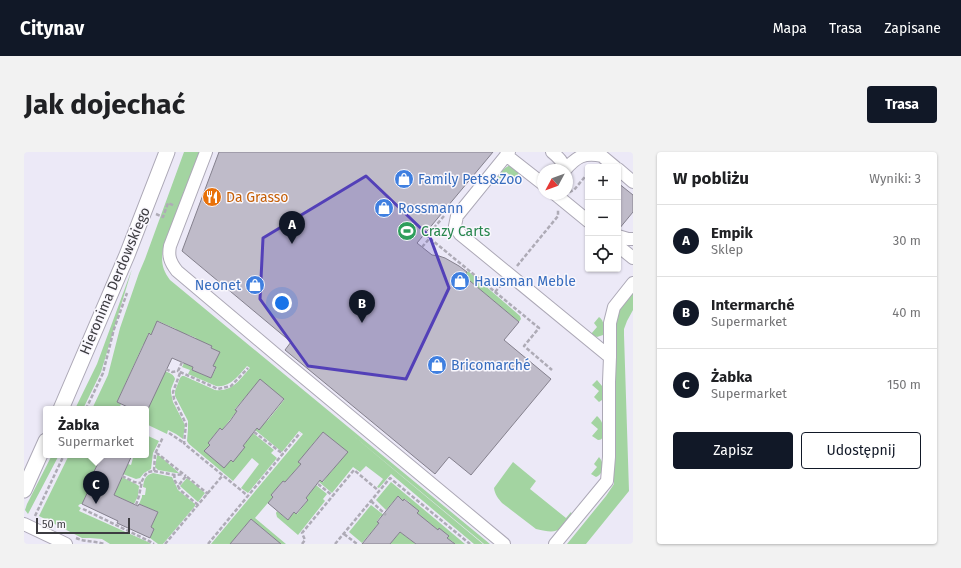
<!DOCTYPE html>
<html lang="pl">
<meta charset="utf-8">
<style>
:root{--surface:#fff;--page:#f2f2f2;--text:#202124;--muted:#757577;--line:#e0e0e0;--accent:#111827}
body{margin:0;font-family:"Fira Sans",sans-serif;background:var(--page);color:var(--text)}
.controls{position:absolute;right:12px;top:12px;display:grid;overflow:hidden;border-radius:4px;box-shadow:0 1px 3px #0004}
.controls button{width:36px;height:36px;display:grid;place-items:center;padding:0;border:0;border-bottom:1px solid var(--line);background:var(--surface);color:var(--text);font:20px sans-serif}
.compass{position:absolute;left:513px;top:12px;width:36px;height:36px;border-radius:50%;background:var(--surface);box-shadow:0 1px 3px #0004;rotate:229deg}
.scale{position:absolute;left:12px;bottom:10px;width:94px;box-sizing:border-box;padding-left:4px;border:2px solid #3d3c41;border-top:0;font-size:11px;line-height:14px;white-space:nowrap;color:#3d3c41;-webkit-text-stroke:3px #f9f7fd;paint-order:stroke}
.you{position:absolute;left:258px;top:151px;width:14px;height:14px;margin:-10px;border:3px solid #fff;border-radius:50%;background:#1a73e8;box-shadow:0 0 0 6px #1a73e833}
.badge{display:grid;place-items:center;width:26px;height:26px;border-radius:50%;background:var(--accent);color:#fff;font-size:13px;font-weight:700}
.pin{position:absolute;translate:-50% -33px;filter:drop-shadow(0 1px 2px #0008)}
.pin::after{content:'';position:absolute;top:21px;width:14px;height:12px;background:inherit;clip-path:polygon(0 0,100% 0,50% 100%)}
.popup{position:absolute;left:19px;top:254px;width:106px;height:52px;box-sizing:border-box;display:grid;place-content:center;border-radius:4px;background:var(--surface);filter:drop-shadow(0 1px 3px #0005);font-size:13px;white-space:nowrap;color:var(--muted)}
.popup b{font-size:15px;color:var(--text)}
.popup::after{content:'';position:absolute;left:50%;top:100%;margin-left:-8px;border:8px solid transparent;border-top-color:var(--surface)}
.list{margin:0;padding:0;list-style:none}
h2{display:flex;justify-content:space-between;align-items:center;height:52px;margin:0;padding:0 16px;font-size:17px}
h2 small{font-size:13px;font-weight:400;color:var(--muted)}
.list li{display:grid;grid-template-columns:26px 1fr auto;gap:12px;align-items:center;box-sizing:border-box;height:72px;padding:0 16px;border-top:1px solid var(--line)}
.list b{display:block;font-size:15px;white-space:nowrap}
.list p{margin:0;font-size:13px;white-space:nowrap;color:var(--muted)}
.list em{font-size:13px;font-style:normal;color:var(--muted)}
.actions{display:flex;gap:8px;padding:12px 16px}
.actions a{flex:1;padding:9px 0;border:1px solid var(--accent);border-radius:4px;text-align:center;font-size:14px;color:var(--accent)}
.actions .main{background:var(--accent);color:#fff}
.icon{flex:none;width:22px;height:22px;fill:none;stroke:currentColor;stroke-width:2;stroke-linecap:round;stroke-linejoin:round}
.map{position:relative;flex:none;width:609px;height:392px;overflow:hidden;border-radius:4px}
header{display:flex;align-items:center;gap:24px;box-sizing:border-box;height:56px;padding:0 20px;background:var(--accent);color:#fff}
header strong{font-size:19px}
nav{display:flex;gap:22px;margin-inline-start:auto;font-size:14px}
.intro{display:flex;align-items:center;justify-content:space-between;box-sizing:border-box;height:96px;padding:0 24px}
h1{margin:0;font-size:28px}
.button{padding:10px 18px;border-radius:4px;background:var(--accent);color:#fff;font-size:14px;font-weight:700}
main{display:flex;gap:24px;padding:0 24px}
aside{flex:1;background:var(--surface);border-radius:4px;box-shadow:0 1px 3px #0004}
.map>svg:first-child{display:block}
</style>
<header>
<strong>Citynav</strong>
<nav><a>Mapa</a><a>Trasa</a><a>Zapisane</a></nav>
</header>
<div class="intro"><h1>Jak dojechać</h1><a class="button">Trasa</a></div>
<main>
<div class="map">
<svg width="609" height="392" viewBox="0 0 609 392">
<rect width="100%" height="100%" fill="#ece9f7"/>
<path fill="#a3d4a1" d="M160,0h16l-37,97c-2,13 -1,20 7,31l320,264h-6l-134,-111 133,111h-9l-83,-70 -12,14 -2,-1 6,-8 -17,-13 -6,6 -7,-5 -21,26 -13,-11 1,-2 3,2 4,-6 -2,-1 6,-3 16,-20 -24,-20 -12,14 -10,18 -16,18 -2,-1 -12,14 2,2 -18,21 31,26h-14l3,-5 -24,-20 -21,25h-19l92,-110 -4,-3 -17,21 -27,-22 13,-10 16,-20 -24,-20 -25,29 2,2 -15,19 -3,-1 -11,14 2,2 -5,6 26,9 2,1 11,-14 -1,-1 10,-13 21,17 -3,3 6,5 -29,35 -7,-5 18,-24 -7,-6 -19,23 -44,-37 -2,-3 1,-12v-8l-13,-25v-5l5,-13 2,-2h2l31,14c18,2 24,-10 35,-22l-3,-2c-9,10 -17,22 -31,20l-28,-12 2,-4 -8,-3 2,-4 9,4 -1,3 19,8 5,-10 -3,-2 6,-14 -8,-4 1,-2 -7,-3 -1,2 -9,-4 1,-3 -7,-3 -14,-3 1,-3 -18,-8 -7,14 -3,-1 -2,6 2,2 -5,3 -26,57 4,2 -2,5h-27l16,-34 12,-47 19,-55 6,-14z
M486,13l9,4 -2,12 -11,-9 -7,8 -1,-3c2,-5 6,-9 12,-12z
M108,117l-31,103 -18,37h-8l22,-45z
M444,119l52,45 1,3 -2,3 -55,-46z
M609,140v18l-6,11 -3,8v6l5,156 -43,53h-19l39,-48 8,-12v-156l3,-15z
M575,165c6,4 5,12 4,18l-6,2 -6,-3 6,-7 -3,-4z
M141,219c4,2 9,3 10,8l-4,10v4l2,9 12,23 -2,14 -7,-5 -8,-4 -1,4 -21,-10v-15h-1z
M573,228l5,6v14l-3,2 -5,-5 5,-6 -7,-6z
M573,264c7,6 6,12 6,20 -1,3 -2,4 -5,4l-6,-4 6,-7 -7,-6z
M122,283l13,6 -6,12 -2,16 -7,4 -4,5 -4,1 -13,-5 5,-10 3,1 2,-7 -2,-1 1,-2h14z
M28,303h7l-31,59 -3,-4 2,-6z
M45,303h33l-15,31 3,1 -8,17h-2l-2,2 3,2 -2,3 69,31 3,2h-41l-8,-5 -12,-1h-8l-43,-22z
M133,303l3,1 19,17h-3l-18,-3 -3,-3z
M575,305c6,7 5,17 -3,20l-5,-3 6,-7 -3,-3z
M489,310l23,19 -6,8 36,29 5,-6 1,3c-12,17 -15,19 -36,14l-34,-26c-4,-5 -7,-8 -8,-15z
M129,321l19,4 6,13 17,14v2l-32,38h-5l-8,-6 1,-11 7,-15 -19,-8 3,-7v-2h3l1,-7 -3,-1c1,-7 2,-12 10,-14z
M98,325l14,7 3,2 -1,10 -4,8 -20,-9z
M163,326l18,15 -7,9 -18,-16z
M367,330l74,62h-14l2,-2 -6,-4 1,-2 -9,-8 -1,2 -21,-17 2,-2 -5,-4 -6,-1 2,-3 -5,-4 -2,2 -5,-5 -12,14 -10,-10z
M292,333l11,9 -4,5 2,2 -27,34 -21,-18 -1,-4 1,-2 11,9 6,-8 3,2 11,-14 -2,-2z
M347,353l14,11 -1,2 -3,-2 -4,5 2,2 -17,20 -13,-11z
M376,380l16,12h-26z"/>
<path fill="#bfbbc9" stroke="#84808d" d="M195,0h274l-76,91 15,12 7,1 6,2 14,8 8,6 -3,4 55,46 -15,18 47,39 -80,96 -22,-18 -14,17 -150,-124 6,-8 -109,-91z
M594,31l15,12v17l-14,17h-1z
M133,169l55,25 -1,2 9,4 -7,14 3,1 -5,11 -19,-8 1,-3 -21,-9 -24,51h-16l-15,-7 32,-69 2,2z
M236,227l24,20 -25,31 -2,-2 -14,18 2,1 -12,15 -2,-2 -7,8 -20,-17 6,-6 -2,-2 12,-15 2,2 8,-9 7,-10 -2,-1z
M299,280l25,20 -26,30 -2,-2 -14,18 2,2 -12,14 -2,-2 -6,8 -20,-17 5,-6 -2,-2 12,-14 2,1 16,-18 -3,-2z
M78,303h30l-18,40 24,11 1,-2 19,8 -7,15 3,2 -4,9 -33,-15 1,-2 -36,-17 8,-17 -3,-1z
M374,344l5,5 1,-2 15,12 -2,2 21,17 1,-2 10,8 -2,2 8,6h-39l-16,-12 -10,12h-28l17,-21 -2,-1z
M227,367l30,25h-51z"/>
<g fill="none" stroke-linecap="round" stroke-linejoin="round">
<defs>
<path id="minor" d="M182,0l-36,94c-2,10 0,16 7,25l102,86 225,187
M485,0l-52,64 -2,10 5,8 150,123
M528,0c6,5 12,10 12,18
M573,0l18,15
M482,3l37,29
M594,17l15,13
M541,18c11,-13 19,-18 37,-14
M531,42l33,27
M594,84l10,3h5
M594,94l15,12
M0,372l42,20
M531,392l52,-63 2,-24v-75l1,-25v-34l4,-16 19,-24"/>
<path id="major" d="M37,257l66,-154 40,-103
M0,338l22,-49"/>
</defs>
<use href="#minor" stroke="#aca8b6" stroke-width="14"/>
<use href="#major" stroke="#aca8b6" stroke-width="17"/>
<path stroke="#aeabb6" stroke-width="2.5" stroke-dasharray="4 2" stroke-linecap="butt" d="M545,40l5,-2 14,-17
M132,62l7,3 5,-14 7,3
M420,64l-17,20 112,92 -15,18 28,24
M398,95l8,-9
M493,114l41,-50v-6
M471,140l7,-8
M158,210l-4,9 40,18 13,-3 17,-18
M142,217l6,3 6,-1
M156,221l-7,19 1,7 12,25 -2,19 3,3 61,50
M62,257l17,-36 11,-44 13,-36
M230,280l29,22
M145,281l15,10
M132,301l2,1 28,22
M130,319l21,4 8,-1
M150,322l1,7 3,5
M98,324l12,6 7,1
M294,332l15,12
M347,349l15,14
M112,353l3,-9 3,-15 3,-6 3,-3 6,-1 1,-17 8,-17
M174,353l-18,-15 -2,-4 8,-10 22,18
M59,357l64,31 7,4
M11,364l29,-61
M320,382l13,10
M52,386c9,4 19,3 28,6
M141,392l58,-69
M184,392l92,-111
M278,392l3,-4 -3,-7 52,-63 25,21
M311,392l55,-66 80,66"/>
<use href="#minor" stroke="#fff" stroke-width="12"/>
<use href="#major" stroke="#fff" stroke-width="15"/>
</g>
<path fill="#5340b8" fill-opacity="0.2" stroke="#5340b8" stroke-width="3" stroke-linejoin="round" d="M342,24l64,61 19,51 -43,91 -98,-13 -48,-67 3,-61z"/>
<defs>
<symbol id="shop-disc" viewBox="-11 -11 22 22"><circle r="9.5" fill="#3f7fe0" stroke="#f9f7fd"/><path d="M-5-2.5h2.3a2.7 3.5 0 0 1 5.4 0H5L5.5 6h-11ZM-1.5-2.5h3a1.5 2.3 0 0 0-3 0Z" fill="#fff"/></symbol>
<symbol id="restaurant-disc" viewBox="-11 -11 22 22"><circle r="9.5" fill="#e8710a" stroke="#f9f7fd"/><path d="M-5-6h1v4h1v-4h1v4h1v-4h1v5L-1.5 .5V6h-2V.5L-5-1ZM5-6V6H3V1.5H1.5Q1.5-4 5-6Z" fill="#fff"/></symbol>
<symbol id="stadium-disc" viewBox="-11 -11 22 22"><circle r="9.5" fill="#2e9e5b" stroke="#f9f7fd"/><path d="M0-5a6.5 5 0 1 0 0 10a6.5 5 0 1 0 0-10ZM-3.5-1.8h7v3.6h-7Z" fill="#fff"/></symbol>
</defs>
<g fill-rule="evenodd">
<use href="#shop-disc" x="369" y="16" width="22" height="22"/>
<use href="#restaurant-disc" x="177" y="34" width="22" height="22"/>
<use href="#shop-disc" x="349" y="45" width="22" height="22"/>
<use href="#stadium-disc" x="372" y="68" width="22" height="22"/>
<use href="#shop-disc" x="425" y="118" width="22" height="22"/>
<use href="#shop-disc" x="220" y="122" width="22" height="22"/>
<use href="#shop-disc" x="402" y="202" width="22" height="22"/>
</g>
<g text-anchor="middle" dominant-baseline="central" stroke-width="3" stroke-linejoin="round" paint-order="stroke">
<g font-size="14" fill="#366cbe" stroke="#f9f7fd" text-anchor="start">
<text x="394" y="27">Family Pets&amp;Zoo</text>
<text x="374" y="56">Rossmann</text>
<text x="450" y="129">Hausman Meble</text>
<text x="217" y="133" text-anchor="end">Neonet</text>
<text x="427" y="213">Bricomarché</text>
</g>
<g font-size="14" fill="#c56008" stroke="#f9f7fd" text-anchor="start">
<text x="202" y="45">Da Grasso</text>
</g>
<g font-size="14" fill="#27864d" stroke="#f9f7fd" text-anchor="start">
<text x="397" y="79">Crazy Carts</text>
</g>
<g font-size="14" fill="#3d3c41" stroke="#f9f7fd">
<text transform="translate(91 129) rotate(-67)">Hieronima Derdowskiego</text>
</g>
</g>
</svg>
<div class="controls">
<button>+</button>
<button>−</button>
<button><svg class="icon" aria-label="locate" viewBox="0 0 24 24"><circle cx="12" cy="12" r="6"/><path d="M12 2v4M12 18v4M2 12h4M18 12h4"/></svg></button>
</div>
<svg class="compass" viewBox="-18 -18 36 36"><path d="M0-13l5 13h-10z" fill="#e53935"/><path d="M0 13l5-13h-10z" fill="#757577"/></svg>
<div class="scale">50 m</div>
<div class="you"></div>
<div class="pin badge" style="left:268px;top:92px">A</div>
<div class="pin badge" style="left:338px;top:171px">B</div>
<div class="pin badge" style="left:72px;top:352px">C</div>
<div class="popup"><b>Żabka</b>Supermarket</div>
</div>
<aside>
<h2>W pobliżu<small>Wyniki: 3</small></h2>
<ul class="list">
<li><span class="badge">A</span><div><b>Empik</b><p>Sklep</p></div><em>30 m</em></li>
<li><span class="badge">B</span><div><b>Intermarché</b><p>Supermarket</p></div><em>40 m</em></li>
<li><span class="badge">C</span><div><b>Żabka</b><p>Supermarket</p></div><em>150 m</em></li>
</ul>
<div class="actions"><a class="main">Zapisz</a><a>Udostępnij</a></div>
</aside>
</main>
